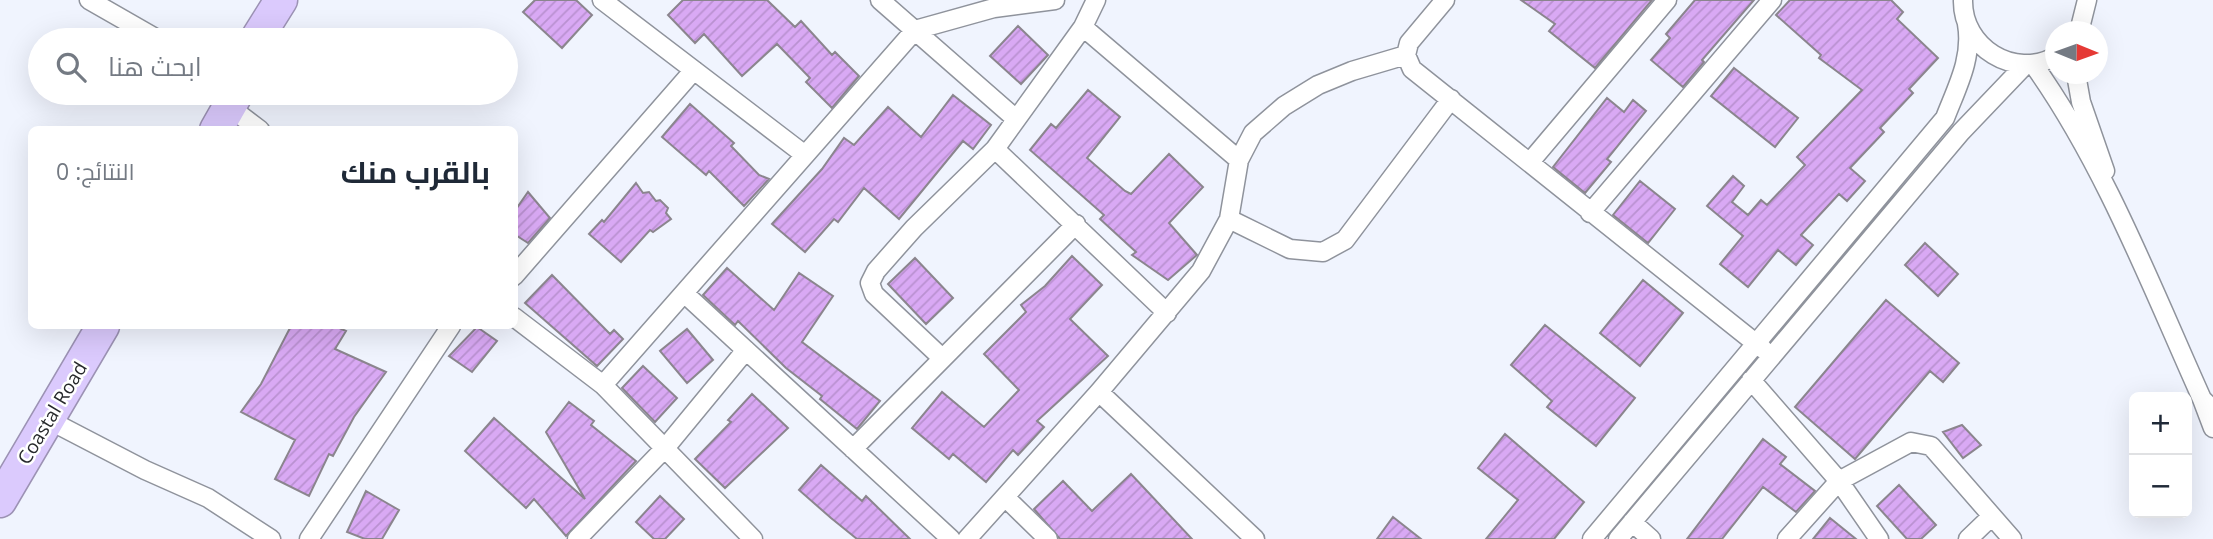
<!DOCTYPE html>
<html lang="ar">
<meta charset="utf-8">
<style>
:root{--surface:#fff;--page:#f2f2f3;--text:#1f2937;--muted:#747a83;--line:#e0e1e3}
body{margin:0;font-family:"Open Sans",Cairo,sans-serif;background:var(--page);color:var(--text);direction:rtl}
.controls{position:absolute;right:21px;bottom:21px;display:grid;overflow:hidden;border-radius:10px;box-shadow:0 7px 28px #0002}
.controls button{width:63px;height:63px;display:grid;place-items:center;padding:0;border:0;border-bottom:2px solid var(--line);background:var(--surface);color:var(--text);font:35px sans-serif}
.compass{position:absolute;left:2045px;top:21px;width:63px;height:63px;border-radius:50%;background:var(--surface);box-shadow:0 7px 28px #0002;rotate:91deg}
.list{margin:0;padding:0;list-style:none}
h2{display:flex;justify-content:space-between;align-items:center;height:91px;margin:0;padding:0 28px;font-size:30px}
h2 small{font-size:23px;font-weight:400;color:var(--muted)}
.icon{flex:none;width:38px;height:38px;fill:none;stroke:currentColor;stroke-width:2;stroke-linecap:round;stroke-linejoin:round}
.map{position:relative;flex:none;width:2213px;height:539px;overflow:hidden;direction:ltr}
.search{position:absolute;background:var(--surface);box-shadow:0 7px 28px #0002;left:28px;top:28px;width:490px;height:77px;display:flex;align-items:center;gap:18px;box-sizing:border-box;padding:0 24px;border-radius:38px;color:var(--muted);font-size:26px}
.panel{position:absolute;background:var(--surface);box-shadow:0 7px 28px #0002;left:28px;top:126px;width:490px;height:203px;border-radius:10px;direction:rtl}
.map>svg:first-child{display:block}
</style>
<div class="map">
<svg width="2213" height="539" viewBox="0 0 2213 539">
<defs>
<pattern id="building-hatch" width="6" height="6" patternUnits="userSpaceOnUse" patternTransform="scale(1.75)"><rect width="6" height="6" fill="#d9a9f4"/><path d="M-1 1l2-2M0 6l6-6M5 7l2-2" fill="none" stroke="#ba91d1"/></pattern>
</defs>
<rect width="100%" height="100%" fill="#f0f4fe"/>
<path fill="url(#building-hatch)" stroke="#8b858e" stroke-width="2" d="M535,0h41l16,15 -30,33 -39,-36z
M683,0h84l28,27 6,-6 31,34 3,-3 24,24 -27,32 -26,-26 4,-4 -33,-34 -35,32 -38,-42 -9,9 -27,-28z
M1521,0h131l-57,68 -46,-37 6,-7z
M1695,0h59l-52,60 2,2 -21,25 -32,-27 19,-22 -4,-4z
M1790,0h101l12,12 -6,7 41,39 -29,31 4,4 -33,35 4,4 -34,36 15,13 -18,20 -8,-7 -38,41 12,10 -17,20 -18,-15 -30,37 -28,-23 23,-28 -36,-30 26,-30 11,10 -12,16 16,13 13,-15 6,5 38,-40 -8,-8 65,-67 -43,-32 2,-3 -45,-40z
M1018,26l30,29 -27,29 -31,-28z
M1734,68l64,50 -23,29 -64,-51z
M1088,90l32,27 -33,41 38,33 6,3 38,-40 34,33 -34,36 28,32 -29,25 -36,-25 4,-3 -36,-33 4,-4 -74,-65 21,-26 5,4z
M953,95l38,30 -18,24 -10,-8 -64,78 -35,-31 -26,34 -4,-3 -29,33 -33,-28 50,-55 22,-31 10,7 34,-38 33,30z
M1607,98l17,14 9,-12 13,11 -39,48 4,3 -26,31 -32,-26z
M690,104l44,39 -3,3 28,29 10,4 -25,27 -35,-35 -3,4 -44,-38z
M1640,181l35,28 -27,34 -35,-28z
M636,183l7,10 6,-1 7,9 4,-1 8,8 -2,5 5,6 -18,13 -3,-2 -29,32 -32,-28 13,-14 2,2z
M528,192l22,26 -22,25 -14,-9v-22z
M1925,243l33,31 -20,22 -33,-31z
M1072,256l30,29 -32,34 38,37 -71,65 7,6 -26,28 -5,-5 -27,32 -33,-28 -4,5 -37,-31 30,-36 42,35 35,-37 -35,-36 42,-42 -5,-7 24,-19z
M915,258l38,40 -27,26 -38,-40z
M727,268l47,42 25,-37 34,23 -31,46 78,59 -23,28 -37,-30 2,-3 -36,-28 -48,-47 -3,4 -32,-30z
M552,275l58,59 4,-4 9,9 -26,27 -72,-63z
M1643,280l40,33 -43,53 -40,-33z
M1886,300l73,63 -16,19 -13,-11 -75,88 -60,-52z
M1545,325l90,73 -39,48 -49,-39 5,-6 -41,-36z
M291,326h44l11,5 -11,18 51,23 -32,45 -21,39 -4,-2 -20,42 -34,-17 20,-39 -54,-28 20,-28z
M477,327l20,14 -25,31 -23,-16z
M687,329l26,31 -26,23 -27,-32z
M643,366l34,32 -22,24 -33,-34z
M752,394l36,34 -63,60 -30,-29 36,-37 -3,-2z
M569,402l25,19 -3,4 45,36 -70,75 -32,-37 -8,9 -61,-57 29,-33 91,81 -39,-67z
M1962,425l19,20 -18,13 -20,-26z
M1505,434l79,68 -30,37h-68l32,-39 -40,-32z
M1763,439l23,18 -6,7 35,27 -19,21 -33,-25 -41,52h-35z
M821,465l41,36 4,-5 44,43h-53l-26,-21 -32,-28z
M1131,474l61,65h-132l-26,-30 29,-28 29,30z
M1899,485l37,40 -15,14h-14l-30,-33z
M366,491l33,19 -17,29h-17l-18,-7z
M660,496l24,23 -19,20h-11l-18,-17z
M1393,517l28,22h-44z
M1830,518l26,21h-43z"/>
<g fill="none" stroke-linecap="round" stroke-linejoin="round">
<defs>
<path id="street" d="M89,0l70,40
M602,0l203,155
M880,0l136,119
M1445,0l-36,43 -3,12 6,14 351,280
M1963,0c-1,47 51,80 93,56
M1083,27l156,133
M2079,32l8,-32
M2033,64c71,99 119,224 169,335l11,11
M2076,74l5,28 24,69
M223,102l37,28
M995,149l172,164
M1530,162l137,-162
M1590,213l182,-213
M1229,219l61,30 33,3 22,-12 106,-141
M514,276l180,-206
M684,293l267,246
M514,317l89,68 150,154
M942,358l-68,-64 -4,-11 6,-12 38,-43 81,-79 88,-122 13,-27
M1751,380l88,101 40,58
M603,385l312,-355 79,-22 61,-8
M1099,392l156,147
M2202,399l11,29
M43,417l102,53 63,28 63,41
M853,449l223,-225
M1005,497l43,42
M1632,522l19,17
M309,539l142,-213
M577,539l89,-92 80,-97
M967,539l132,-147 102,-121 28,-52 10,-59 14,-27 31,-27 34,-21 34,-14 54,-16
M1592,539l353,-421c12,-31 28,-60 22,-94
M1618,539l343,-407 64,-67
M1787,539l52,-58 72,-39 20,4 81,93
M1968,539l24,-23"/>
<path id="highway" d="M256,40l25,-40
M216,130l21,-37
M0,501l103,-175"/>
</defs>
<use href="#street" stroke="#8f939c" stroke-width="21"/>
<use href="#highway" stroke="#9c92b4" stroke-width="35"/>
<use href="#street" stroke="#fff" stroke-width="18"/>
<use href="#highway" stroke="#dbcafd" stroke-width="32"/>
</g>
<g text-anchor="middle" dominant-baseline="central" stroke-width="5" stroke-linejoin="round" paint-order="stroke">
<g font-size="19" fill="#27292c" stroke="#fff">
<text transform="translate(52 413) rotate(-59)">Coastal Road</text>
</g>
</g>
</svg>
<div class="controls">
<button>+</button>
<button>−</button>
</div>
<svg class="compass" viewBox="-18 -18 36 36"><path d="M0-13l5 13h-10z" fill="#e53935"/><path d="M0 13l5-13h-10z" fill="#747a83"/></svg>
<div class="search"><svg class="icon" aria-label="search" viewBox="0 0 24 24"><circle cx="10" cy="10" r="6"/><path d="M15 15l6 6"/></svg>ابحث هنا</div>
<section class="panel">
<h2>بالقرب منك<small>النتائج: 0</small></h2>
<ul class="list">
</ul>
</section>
</div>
